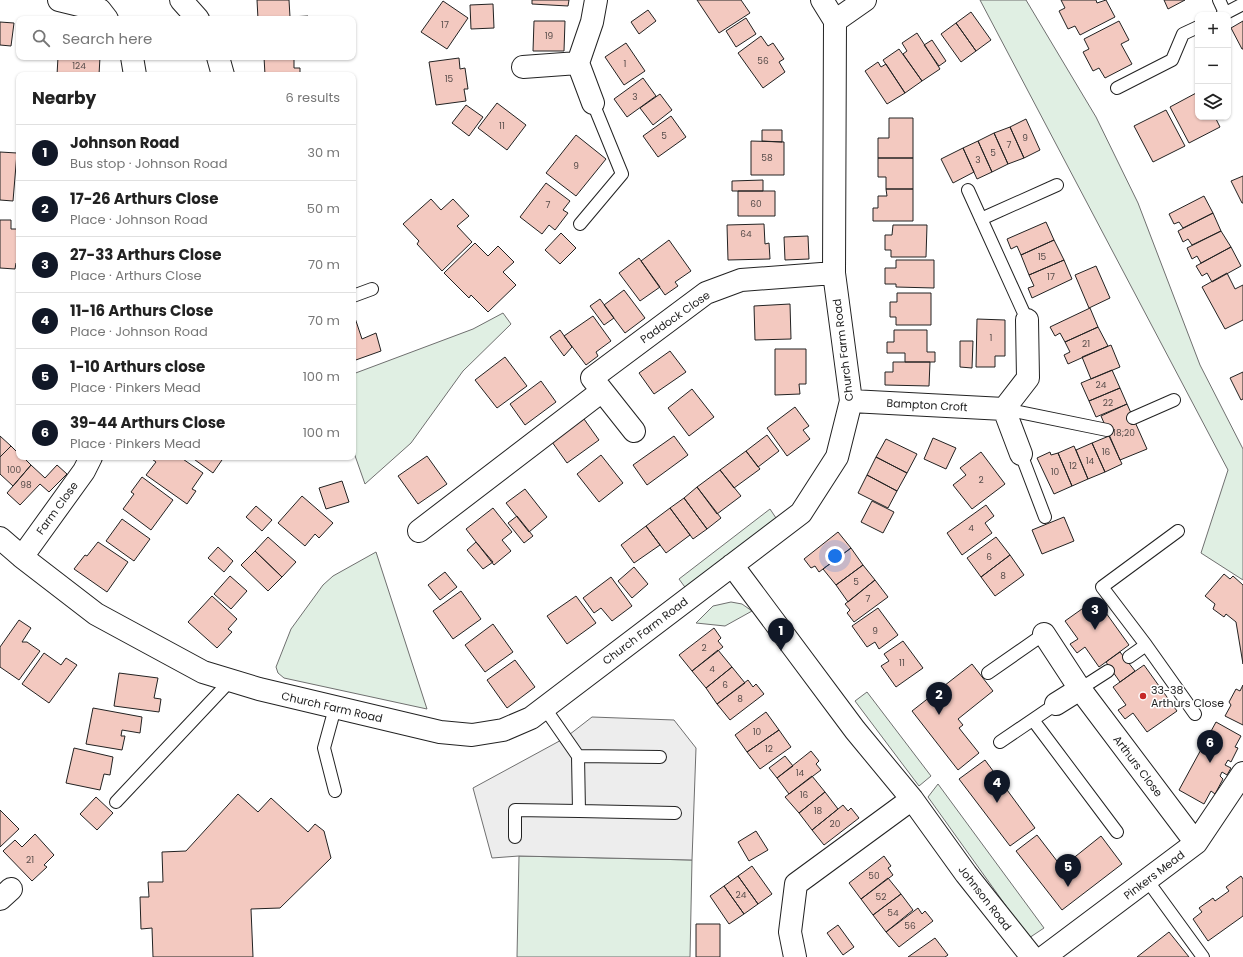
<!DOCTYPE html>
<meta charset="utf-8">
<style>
:root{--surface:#fff;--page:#f2f2f2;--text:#222;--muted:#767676;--line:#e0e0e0;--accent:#111827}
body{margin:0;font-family:Poppins,sans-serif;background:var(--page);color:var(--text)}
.controls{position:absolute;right:12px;top:12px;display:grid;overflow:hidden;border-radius:8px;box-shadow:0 1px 3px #0004}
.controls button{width:36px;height:36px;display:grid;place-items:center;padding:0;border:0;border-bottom:1px solid var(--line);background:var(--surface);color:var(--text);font:20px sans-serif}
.you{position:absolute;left:835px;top:556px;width:14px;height:14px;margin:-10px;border:3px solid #fff;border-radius:50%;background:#1a73e8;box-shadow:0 0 0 6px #1a73e833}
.badge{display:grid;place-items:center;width:26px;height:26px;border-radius:50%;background:var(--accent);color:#fff;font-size:13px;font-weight:700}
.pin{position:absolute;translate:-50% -33px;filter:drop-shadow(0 1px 2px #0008)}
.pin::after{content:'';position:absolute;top:21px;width:14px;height:12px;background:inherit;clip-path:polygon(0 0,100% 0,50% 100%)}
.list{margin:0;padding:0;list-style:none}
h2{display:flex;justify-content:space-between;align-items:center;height:52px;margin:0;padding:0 16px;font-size:17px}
h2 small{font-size:13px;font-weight:400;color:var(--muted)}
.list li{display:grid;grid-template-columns:26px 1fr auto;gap:12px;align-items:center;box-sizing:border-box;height:56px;padding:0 16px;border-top:1px solid var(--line)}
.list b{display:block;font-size:15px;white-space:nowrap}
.list p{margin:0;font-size:13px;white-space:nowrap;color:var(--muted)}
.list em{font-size:13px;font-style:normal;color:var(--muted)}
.icon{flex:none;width:22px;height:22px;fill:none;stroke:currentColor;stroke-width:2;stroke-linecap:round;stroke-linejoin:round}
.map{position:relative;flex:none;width:1243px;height:957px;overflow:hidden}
.search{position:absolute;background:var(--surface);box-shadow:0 1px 3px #0004;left:16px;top:16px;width:340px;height:44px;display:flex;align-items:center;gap:10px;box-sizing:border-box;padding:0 14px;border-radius:8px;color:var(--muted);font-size:15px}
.panel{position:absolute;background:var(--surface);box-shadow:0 1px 3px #0004;left:16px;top:72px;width:340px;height:388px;border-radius:8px}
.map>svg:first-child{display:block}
</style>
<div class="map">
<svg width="1243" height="957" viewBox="0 0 1243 957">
<rect width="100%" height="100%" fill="#fff"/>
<path fill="#e0efe3" stroke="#6f6f6f" d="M980,0h46l70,117 42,86 62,162 43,84v131l-42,-27 27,-83z
M503,313l8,11 -48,47 -52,72 -46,41 -12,-34v-76l120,-45z
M770,509l8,12 -91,69 -8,-11z
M376,552l51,157 -143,-31 -6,-5 -2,-6 15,-38 32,-44 10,-9z
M731,602l11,2 10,7 -27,15 -29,-3 17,-17z
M867,692l64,84 -12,10 -64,-85z
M938,784l106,144 -15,10 -101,-141z
M519,856l173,4 -2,97h-173z"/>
<path fill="#ededed" stroke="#6f6f6f" d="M592,717l82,3 22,28 -4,112 -173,-4 -27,2 -19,-70 92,-50z"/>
<path fill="#f3c9c0" stroke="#222" d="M257,0h32l1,17 18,-1v3h-50z
M532,0h37l-1,6 -36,-2z
M697,0h44l9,13 -31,20z
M1061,0h35l1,3 9,-3 9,17 -35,18 -5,-9 -7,3 -9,-18 6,-3z
M1164,0h21l-17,9z
M443,1l25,17 -21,31 -26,-17z
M493,4l1,24 -23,1 -1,-24z
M648,10l8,11 -17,13 -8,-12z
M971,12l20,28 -15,11 -20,-28z
M746,18l10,16 -20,13 -10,-16z
M534,21h31l-1,30h-31z
M1119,21l10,19 -8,4 11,20 -27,14 -6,-10 -6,3 -10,-19 6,-3 -5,-10z
M1243,21v28h-1l-11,-21z
M0,22l14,1 -3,23 -11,-1z
M956,23l20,28 -15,11 -20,-28z
M917,33l23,36 -18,12 -19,-27 4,-3 -5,-8z
M761,36l7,10 5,-3 11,16 -5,3 6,10 -22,16 -25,-35z
M932,40l14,21 -7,5 -15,-21z
M626,43l19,28 -21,14 -19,-28z
M899,49l23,32 -17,12 -22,-33z
M58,57h42l-1,18h-42z
M264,57h30v11h6v7h-35z
M459,58l1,11 5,-1 3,21h-4l2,12 -30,4 -7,-43z
M878,62l3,5 5,-3 19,29 -18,11 -22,-33z
M643,78l13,18 -29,21 -13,-18z
M1198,92v25h17l5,10 -31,16 -19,-36z
M660,94l12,16 -19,15 -13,-17z
M497,103l29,22 -19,25 -29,-22z
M466,105l17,12 -14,19 -17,-13z
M1166,110l19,36 -32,16 -19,-36z
M671,116l15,21 -28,20 -15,-21z
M889,118h24v40h-35v-20h11z
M1026,119l14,31 -16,8 -14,-31z
M1010,127l14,31 -16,6 -14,-31z
M762,130h20v12l-20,-1z
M994,133l14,31 -16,8 -14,-31z
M576,135l30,24 -30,37 -30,-23z
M751,141l33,1v33h-33z
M978,141l14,31 -15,7 -14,-31z
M963,148l11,24 -21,11 -12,-24z
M0,152l17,1 -4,48 -13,-1z
M878,158h35v31h-27v-12h-8z
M1243,176v27h-1l-11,-22z
M763,180v11h-31v-10z
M546,183l24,18 -7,9 5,3 -13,17 -6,-5 -7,9 -22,-17z
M886,189h27v32h-40v-13h5v-12h9z
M738,191h37v25h-37z
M1204,196l9,17 -30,15 -4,-6 -5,2 -5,-10z
M431,199l10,11 12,-11 16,17 -12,10 15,16 -30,29 -25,-27 2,-3 -16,-17z
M1213,213l8,18 -29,14 -4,-6 -5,3 -5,-11z
M0,220h11v9h8v34h-3l-1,6 -15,-1z
M1046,222l8,18 -33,15 -4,-9 -6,3 -4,-10z
M764,224l1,20 4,-1 1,16 -42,1 -1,-35z
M893,225h34l-1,32h-35v-7h-6v-15h7z
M1221,231l10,16 -30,16 -4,-7 -5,3 -5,-11z
M561,233l15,15 -16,16 -15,-14z
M808,236l1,23 -24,1 -1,-23z
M669,240l22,31 -16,11 3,4 -13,9 -24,-34z
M1054,240l10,20 -35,15 -8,-20z
M475,243l13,13 10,-10 16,16 -11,10 13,13 -28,27 -17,-17 -2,3 -25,-25z
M1231,247l10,19 -29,16 -5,-9 -5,3 -6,-10z
M639,258l21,29 -20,14 -21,-28z
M896,260h38v28l-38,-1v-3h-11v-16h11z
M1064,260l8,19 -40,19 -4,-10 6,-2 -5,-11z
M1096,266l14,32 -21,10 -14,-33z
M1227,273l8,16 8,-4v35l-18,9 -23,-42z
M624,290l21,28 -20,15 -21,-28z
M897,293h34v32h-35v-8h-6v-15h7z
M600,299l14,19 -10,7 -14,-19z
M790,304l1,35 -36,1 -1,-34z
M1090,308l8,19 -33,15 -5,-9 -5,3 -5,-9z
M593,316l18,25 -15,11 2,4 -12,9 -22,-29z
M353,317l2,1 7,21 14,-6 5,18 -28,10z
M977,319l28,1v36h-10v11h-19z
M1098,327l10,19 -40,18 -4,-9 6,-3 -5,-10z
M560,330l12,17 -8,9 -14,-19z
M894,330h33v22h8v10h-30v-9h-18v-11h7z
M960,341h13l-1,27 -12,-1z
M1111,345l9,22 -29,12 -9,-22z
M775,349h31v35h-7l1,10 -25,1z
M670,351l16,21 -32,22 -15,-21z
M505,357l22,29 -30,22 -22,-28z
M893,362h37l-1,24 -44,-1v-13h8z
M1112,370l8,18 -31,13 -8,-18z
M1243,372v27l-2,1 -11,-22z
M541,381l15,21 -31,23 -15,-21z
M1120,388l7,16 -31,13 -7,-16z
M692,389l22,28 -25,19 -21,-28z
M1127,404l20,45 -27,11 -19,-44z
M795,407l14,19 -6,4 7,9 -23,17 -20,-28z
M584,419l15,21 -32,23 -15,-21z
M767,435l12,16 -21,16 -12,-16z
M0,436l11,10 -11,11z
M674,436l14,19 -41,30 -14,-20z
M1109,436l13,28 -17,8 -13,-29z
M933,438l23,10 -10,21 -22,-10z
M886,439l31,15 -10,19 -31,-16z
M1092,443l13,29 -17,7 -12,-29z
M11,446l8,8v3h4l8,8 -18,21 -13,-12v-17z
M1074,446l14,33 -16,7 -14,-33z
M746,451l14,18 -26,19 -14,-18z
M981,452l24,32 -33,25 -19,-24 13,-10 -6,-7z
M1050,452l1,3 7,-2 14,33 -18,8 -17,-36z
M601,455l22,28 -24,19 -22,-28z
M427,456l20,28 -29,20 -20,-28z
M149,457h31l23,16 -11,16 4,2 -9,13 -41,-29 10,-13z
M191,457h33l-11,16z
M876,457l31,16 -10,18 -30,-16z
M31,465l14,13 12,-13 10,9 -18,18 -9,-8 -20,21 -13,-12z
M720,470l21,26 -24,18 -20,-27z
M867,475l30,16 -9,17 -30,-15z
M142,477l31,23 -22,30 -28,-21 11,-15 -3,-2z
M342,481l7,21 -23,7 -7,-21z
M697,487l24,31 -14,11 -23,-31z
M525,489l22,28 -18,15 -23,-29z
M302,496l31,27 -14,15 -4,-4 -10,12 -27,-23z
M684,498l23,31 -14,10 -23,-31z
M872,501l22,11 -11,21 -22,-11z
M986,505l8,11 -9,7 7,10 -30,22 -15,-22z
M256,506l16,14 -10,11 -16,-14z
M493,508l19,24 -10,8 9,11 -17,14 -28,-36z
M670,508l20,27 -24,18 -20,-27z
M517,516l16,20 -9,7 -16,-20z
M1064,517l10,24 -32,13 -10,-24z
M122,519l28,20 -16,22 -28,-20z
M646,526l14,19 -26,18 -13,-18z
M838,532l13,16 -32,24 -4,-6 -4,2 -7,-9z
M268,537l28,25 -14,15 -27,-26z
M996,537l14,18 -29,22 -14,-19z
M98,542l30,20 -21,30 -33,-23 11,-14 2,1z
M476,542l17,20 -10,7 -16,-19z
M218,547l15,14 -9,11 -16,-14z
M851,548l12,17 -27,20 -13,-16z
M255,551l27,26 -14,14 -27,-26z
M1010,555l14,20 -29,21 -14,-19z
M863,565l12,15 -27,22 -12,-17z
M634,567l14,17 -16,14 -14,-17z
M445,572l12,15 -17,13 -12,-15z
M1224,574l6,5 3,-3 10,9v79l-7,-42 -10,-8 -2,3 -11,-8 2,-5 -10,-8z
M230,576l17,15 -16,18 -17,-15z
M611,577l21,29 -20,15 -11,-13 -7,5 -11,-15z
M875,580l13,17 -34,25 -7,-9 3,-3 -5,-6z
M461,591l20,28 -28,20 -20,-28z
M212,596l25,23 -9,10 4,3 -15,16 -29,-26z
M576,596l20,27 -29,21 -20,-28z
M1096,599l33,46 -30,22 -14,-20 -8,6 -7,-9 8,-5 -13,-18z
M878,608l20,27 -19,14 -4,-7 -8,5 -15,-21z
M19,620l12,8 -9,14h5l13,9 -21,29 -19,-13v-20z
M493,624l20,28 -28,20 -20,-27z
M714,628l7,10 -3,3 5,6 -31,24 -13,-16z
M903,641l20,27 -27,19 -15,-21 8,-5 -5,-7z
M718,650l14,17 -26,21 -14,-17z
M1120,652l15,19 -15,11 -14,-20z
M44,653l17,12 5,-7 11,7 -28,38 -27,-19z
M515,660l20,27 -28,21 -20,-28z
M972,664l21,27 -35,28 5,6 -4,3 20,25 -21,17 -46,-59z
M1144,665l33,46 -30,21 -14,-19 -8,6 -7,-9 8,-5 -13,-18z
M732,667l13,16 -28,21 -11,-16z
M119,673l39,5 -4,20 7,1 -2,13 -45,-6z
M748,680l5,7 3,-3 8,10 -34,26 -13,-16z
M1243,685v40l-18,-9 6,-11 -2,-3 7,-13 4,2z
M93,708l49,9 -2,16 -18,-3 -1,6h4l-3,14 -36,-6z
M766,712l13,18 -32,22 -12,-17z
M1216,722l25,14 -6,11 3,1 -7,14 -3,-2 -3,5 6,3 -4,7 -5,-3 -2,4 3,3 -8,15 -4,-3 -7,13 -25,-14z
M779,730l12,17 -31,22 -13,-17z
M74,748l39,9 -3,18 -6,-1 -4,16 -34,-7z
M811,751l8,10 -3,3 5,6 -32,24 -12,-16z
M785,756l8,10 -16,12 -8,-10z
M985,760l50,68 -25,18 -51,-67z
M812,776l13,16 -26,21 -14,-16z
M825,792l13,17 -26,21 -13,-17z
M238,794l20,18 13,-14 37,34 7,-8 9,7 7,27 -51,50 -29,1 2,48h-100l-1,-29 -11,1 -1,-32h9l-1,-15h15l-1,-30 24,-1z
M96,797l17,16 -16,17 -17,-16z
M843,805l5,6 3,-3 8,10 -35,27 -12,-15z
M0,810l19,19 -19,18z
M756,831l12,19 -19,11 -11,-19z
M35,834l19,21 -10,10 3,2 -15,14 -29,-30 12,-11 7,7z
M1037,835l20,26 4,-4 5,7 35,-28 21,28 -60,46 -46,-59z
M884,856l7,10 -3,2 5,7 -32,24 -12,-16z
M752,866l20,28 -14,10 -20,-28z
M738,876l20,28 -14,10 -20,-28z
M1241,876l2,3v37l-35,25 -15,-22 9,-7 -3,-4 14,-10 2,3 14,-10 -3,-4z
M888,878l13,16 -28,21 -12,-16z
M724,886l20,28 -15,10 -19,-28z
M901,894l12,16 -27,22 -13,-17z
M918,908l4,6 3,-3 8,10 -34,26 -13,-15z
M696,924h24v33h-24z
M838,925l16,22 -11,8 -16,-22z
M1169,932l20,25h-52z
M935,938l13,17 -3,2h-37z"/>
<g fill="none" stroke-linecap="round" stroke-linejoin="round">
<defs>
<path id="service" d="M1219,0l6,13
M1222,15l21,-11
M1117,88l55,-28 11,-26 15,-7
M968,190l59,130
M981,219l76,-34
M580,224l42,-50 -29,-71
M353,296l19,-7
M1004,409l103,21
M1133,418l41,-18
M1021,454l24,63
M1146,645l-44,-58 76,-56
M1129,657l17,-12 49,69
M988,673l56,-39
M1080,689l28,-18
M544,707l34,49 1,55 96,2
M1033,720l84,112
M1000,742l56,-38
M578,756l82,1
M335,791l-11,-43 11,-40
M116,802l115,-122
M515,837v-27l64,1
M1147,880l56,77"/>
<path id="minor" d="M59,0l41,10 7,9
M181,0l17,19
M835,21l30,-21
M132,57l3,18
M218,57l5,18
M578,63l15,40
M523,67l55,-4 14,-41 4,-22
M851,401l153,8
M634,431l-42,-53 114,-85 35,-13 93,-7
M1021,454l-17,-45 24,-31 -1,-58
M419,531l183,-140
M0,538l22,19 74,57 107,58 56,17 181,43 32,3 31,-5 28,-12 270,-205 36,-56 14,-56 -17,-128 1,-252 -13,-21
M22,557l62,-86 7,-14
M732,565l123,165 57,69 54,75 66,83
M1044,634l36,55 116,154
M1056,704l24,-15
M0,899l11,-10
M795,957l-5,-25 6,-48 116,-85
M1044,957l152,-114 47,-70"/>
</defs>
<use href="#service" stroke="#222" stroke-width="14"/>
<use href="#minor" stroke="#222" stroke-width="24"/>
<use href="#service" stroke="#fff" stroke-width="12"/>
<use href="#minor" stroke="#fff" stroke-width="22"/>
</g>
<circle fill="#c62828" stroke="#fff" stroke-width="1.5" cx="1143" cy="696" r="4"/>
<g text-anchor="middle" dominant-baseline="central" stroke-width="3" stroke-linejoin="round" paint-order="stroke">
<g font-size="9" fill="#564c4a">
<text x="445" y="25">17</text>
<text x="549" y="36">19</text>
<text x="763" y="61">56</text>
<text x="625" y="64">1</text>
<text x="79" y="66">124</text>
<text x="449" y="79">15</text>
<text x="635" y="97">3</text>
<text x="502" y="126">11</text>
<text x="664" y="136">5</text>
<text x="1025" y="138">9</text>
<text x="1009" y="145">7</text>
<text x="993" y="153">5</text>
<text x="767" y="158">58</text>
<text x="978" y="160">3</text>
<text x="576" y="166">9</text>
<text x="756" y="204">60</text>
<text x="548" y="205">7</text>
<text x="746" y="234">64</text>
<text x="1042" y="257">15</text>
<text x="1051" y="277">17</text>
<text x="991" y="338">1</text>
<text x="1086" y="344">21</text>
<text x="1101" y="385">24</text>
<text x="1108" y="403">22</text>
<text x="1124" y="433">18;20</text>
<text x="1106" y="452">16</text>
<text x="1090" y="461">14</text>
<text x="1073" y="466">12</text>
<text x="14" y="470">100</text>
<text x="1055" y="472">10</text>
<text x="981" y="480">2</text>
<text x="26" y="485">98</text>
<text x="971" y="528">4</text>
<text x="989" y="557">6</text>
<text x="1003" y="576">8</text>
<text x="856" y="582">5</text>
<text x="868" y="599">7</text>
<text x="875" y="631">9</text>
<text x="704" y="648">2</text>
<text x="902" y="663">11</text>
<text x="712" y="669">4</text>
<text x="725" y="685">6</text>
<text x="740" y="699">8</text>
<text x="757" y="732">10</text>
<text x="769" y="749">12</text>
<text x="800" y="773">14</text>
<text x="804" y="795">16</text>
<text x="818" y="811">18</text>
<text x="835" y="824">20</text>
<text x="30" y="860">21</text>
<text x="874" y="876">50</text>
<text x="741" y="895">24</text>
<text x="881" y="897">52</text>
<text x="893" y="913">54</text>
<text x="910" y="926">56</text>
</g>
<g font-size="11" fill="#222" stroke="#fff">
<text transform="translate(675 317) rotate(-35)">Paddock Close</text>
<text transform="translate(843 350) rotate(-97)">Church Farm Road</text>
<text transform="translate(927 405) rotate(3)">Bampton Croft</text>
<text transform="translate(57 508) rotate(-54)">Farm Close</text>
<text transform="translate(645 631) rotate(-37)">Church Farm Road</text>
<text transform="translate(332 707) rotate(13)">Church Farm Road</text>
<text transform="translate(1138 766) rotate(53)">Arthurs Close</text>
<text transform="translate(1154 875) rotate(-37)">Pinkers Mead</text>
<text transform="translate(985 898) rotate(52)">Johnson Road</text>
</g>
<g font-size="11" fill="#222" stroke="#fff" text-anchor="start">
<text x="1151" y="690">33-38<tspan x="1151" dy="13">Arthurs Close</tspan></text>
</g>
</g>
</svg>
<div class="controls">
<button>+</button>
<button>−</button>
<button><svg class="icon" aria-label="layers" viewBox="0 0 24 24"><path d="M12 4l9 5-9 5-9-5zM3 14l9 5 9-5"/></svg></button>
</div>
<div class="you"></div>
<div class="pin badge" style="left:781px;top:651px">1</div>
<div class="pin badge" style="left:939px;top:715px">2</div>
<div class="pin badge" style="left:1095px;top:630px">3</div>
<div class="pin badge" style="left:997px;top:803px">4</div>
<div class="pin badge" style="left:1068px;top:887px">5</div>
<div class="pin badge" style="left:1210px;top:763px">6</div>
<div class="search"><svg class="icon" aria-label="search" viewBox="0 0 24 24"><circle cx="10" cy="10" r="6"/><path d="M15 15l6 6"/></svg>Search here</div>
<section class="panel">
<h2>Nearby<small>6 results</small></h2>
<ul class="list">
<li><span class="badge">1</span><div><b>Johnson Road</b><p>Bus stop · Johnson Road</p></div><em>30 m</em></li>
<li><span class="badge">2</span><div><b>17-26 Arthurs Close</b><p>Place · Johnson Road</p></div><em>50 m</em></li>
<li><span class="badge">3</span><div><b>27-33 Arthurs Close</b><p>Place · Arthurs Close</p></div><em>70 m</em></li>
<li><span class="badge">4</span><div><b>11-16 Arthurs Close</b><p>Place · Johnson Road</p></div><em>70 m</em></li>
<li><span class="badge">5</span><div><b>1-10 Arthurs close</b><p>Place · Pinkers Mead</p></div><em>100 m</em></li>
<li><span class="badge">6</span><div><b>39-44 Arthurs Close</b><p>Place · Pinkers Mead</p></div><em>100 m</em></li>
</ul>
</section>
</div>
